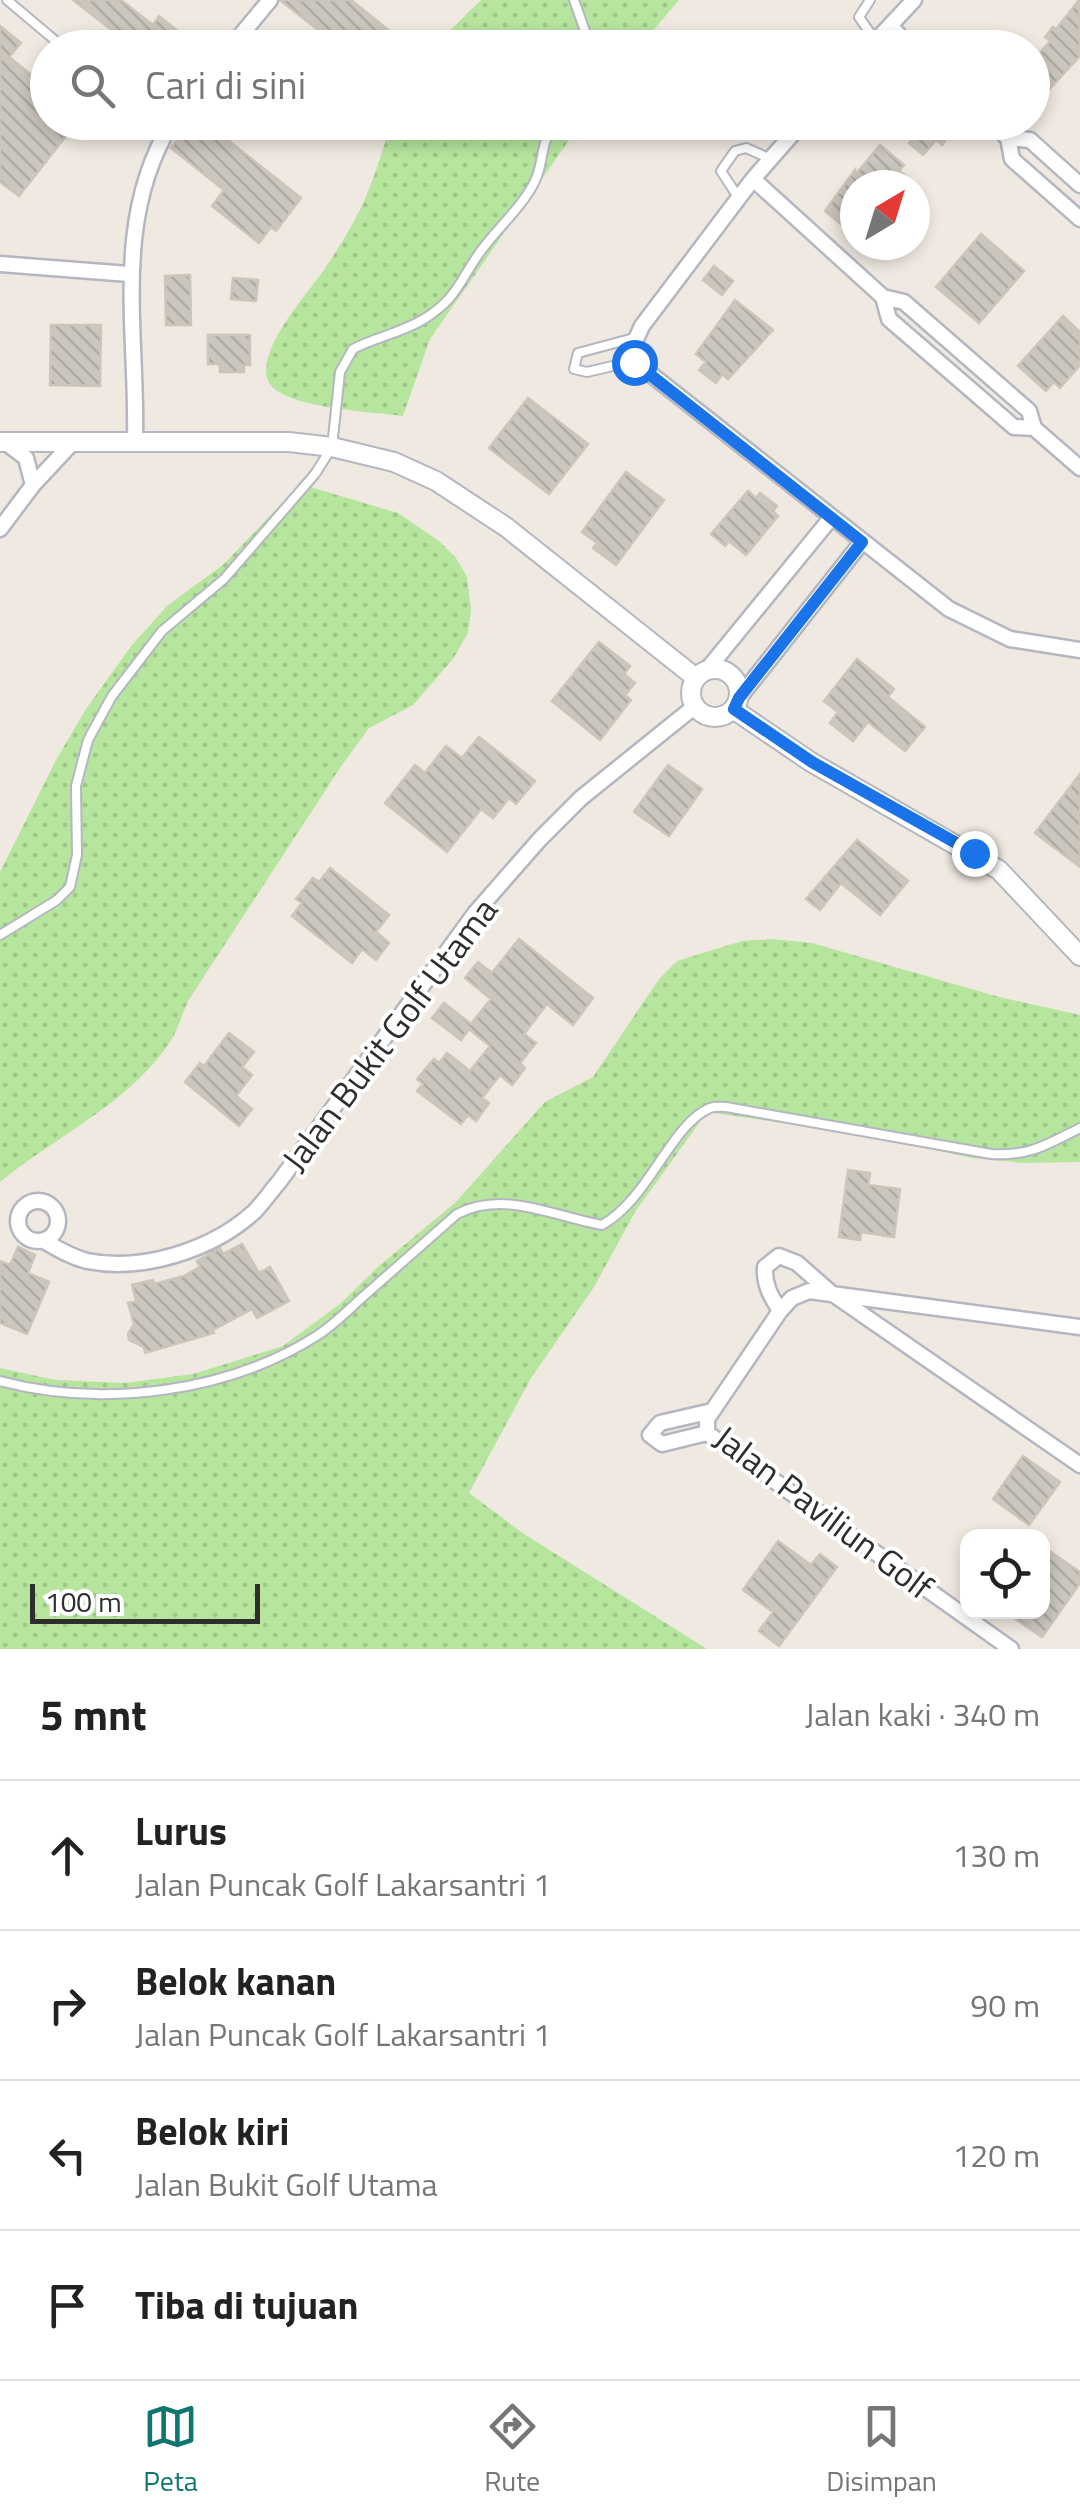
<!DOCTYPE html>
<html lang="id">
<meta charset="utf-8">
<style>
:root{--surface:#fff;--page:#f6f6f6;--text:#222;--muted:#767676;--line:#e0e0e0;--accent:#0f766e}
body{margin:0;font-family:"Titillium Web",sans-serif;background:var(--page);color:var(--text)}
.controls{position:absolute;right:30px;bottom:30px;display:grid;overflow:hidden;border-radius:20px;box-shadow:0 5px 15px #0003}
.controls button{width:90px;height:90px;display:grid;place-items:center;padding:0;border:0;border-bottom:2px solid var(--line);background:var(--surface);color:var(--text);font:50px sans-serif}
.compass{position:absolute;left:840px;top:170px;width:90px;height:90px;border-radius:50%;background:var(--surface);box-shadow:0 5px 15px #0003;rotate:38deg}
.scale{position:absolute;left:30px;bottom:25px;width:230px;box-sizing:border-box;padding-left:10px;border:5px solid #2e2e2e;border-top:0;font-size:28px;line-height:35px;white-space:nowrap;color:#2e2e2e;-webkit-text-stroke:8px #fff;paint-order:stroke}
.stop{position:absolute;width:30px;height:30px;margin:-22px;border:8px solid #1a73e8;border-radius:50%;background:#fff}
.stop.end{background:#1a73e8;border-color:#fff;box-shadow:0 2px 10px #0008}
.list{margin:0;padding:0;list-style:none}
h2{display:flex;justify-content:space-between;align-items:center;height:130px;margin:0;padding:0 40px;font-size:42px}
h2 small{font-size:32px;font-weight:400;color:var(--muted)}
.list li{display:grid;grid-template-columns:65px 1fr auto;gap:30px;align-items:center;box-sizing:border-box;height:150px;padding:0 40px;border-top:2px solid var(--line)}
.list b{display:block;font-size:38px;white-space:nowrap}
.list p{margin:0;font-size:32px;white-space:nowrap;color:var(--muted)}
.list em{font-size:32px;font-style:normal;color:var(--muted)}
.icon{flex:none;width:55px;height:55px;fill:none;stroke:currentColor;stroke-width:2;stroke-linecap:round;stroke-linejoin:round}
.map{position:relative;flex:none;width:1080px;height:1649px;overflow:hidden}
.search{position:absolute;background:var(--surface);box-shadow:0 5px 15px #0003;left:30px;right:30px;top:30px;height:110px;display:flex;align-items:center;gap:25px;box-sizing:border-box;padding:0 35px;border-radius:55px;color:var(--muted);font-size:38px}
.sheet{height:730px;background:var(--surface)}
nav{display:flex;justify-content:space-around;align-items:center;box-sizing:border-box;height:140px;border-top:2px solid var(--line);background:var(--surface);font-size:28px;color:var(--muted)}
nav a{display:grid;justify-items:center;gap:5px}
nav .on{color:var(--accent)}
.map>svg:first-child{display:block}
</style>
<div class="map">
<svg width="1080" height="1649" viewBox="0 0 1080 1649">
<defs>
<pattern id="grass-dots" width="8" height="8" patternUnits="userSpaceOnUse" patternTransform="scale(2.5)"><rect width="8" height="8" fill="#b6e59e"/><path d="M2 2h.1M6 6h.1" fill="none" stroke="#9dc588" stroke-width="1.8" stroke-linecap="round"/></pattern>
<pattern id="building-back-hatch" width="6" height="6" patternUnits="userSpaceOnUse" patternTransform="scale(2.5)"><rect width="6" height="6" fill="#cbc7bf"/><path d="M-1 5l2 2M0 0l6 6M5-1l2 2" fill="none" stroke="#afaba4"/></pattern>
</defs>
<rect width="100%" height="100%" fill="#efe9e1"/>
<path fill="url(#grass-dots)" d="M481,0h198l-40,47 -207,1z
M391,123h190l-151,216 -27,77c-29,-4 -118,-8 -133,-32 -19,-29 38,-91 54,-114 13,-19 25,-39 36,-60 13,-27 22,-58 31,-87z
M300,484l98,29 41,28 17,17 11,19 4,33 -3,23 -15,26 -40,46 -44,23 -29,40 -152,233c-5,11 -9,25 -15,36 -39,64 -117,99 -173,145v-310l56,-112 30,-51 46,-64 35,-39 57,-42z
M772,939l40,4 187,54 81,18v147l-58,1 -50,-5 -106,-23 -159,-23 -72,100 -41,75 -63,91 -62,115 55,41 183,115h-707v-281l55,12 70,3 68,-9 90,-28 58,-43 38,-37 77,-64 89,-100 48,-25 66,-98 18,-18 65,-20z"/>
<path fill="url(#building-back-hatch)" stroke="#cbc5ba" stroke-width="2.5" d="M73,0h48l32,25 6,-9 25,20 -9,12h-75l13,-17z
M280,0h71l41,33 -11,15h-40z
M1079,0l1,56 -48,52v-46l18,-21 -5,-4 8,-10 3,2z
M0,26l21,17 -12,14 39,31v34h29l-58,74 -19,-14z
M190,122h15l96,76 -25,33 -5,-4 -12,16 -47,-37 12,-16 -53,-42z
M296,122h29l-11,14z
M896,122h54l-5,6 6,5 -9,12 -6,-5 -13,15 -14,-12 5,-6z
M880,145l24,20 -5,6 8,6 -7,8h-45v35l-7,8 -5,-2 -18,-15 30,-41v5z
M981,234l43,37 -45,52 -43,-36z
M714,266l19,15 -11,14 -19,-15z
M190,275l1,50h-25l-1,-49z
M233,278l25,2 -2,21 -25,-2z
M735,300l38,30 -45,49 -6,-5 -6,9 -17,-13 7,-8 -10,-8z
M1063,316l17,16v33l-20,23 -6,-6 -8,9 -28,-25z
M51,325h50l-1,61 -50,-1z
M208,335h42v30h-6v7h-24v-8h-12z
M528,398l60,46 -39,50 -60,-46z
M626,472l38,28 -48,65 -23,-17 4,-5 -15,-11z
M748,491l8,7 4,-5 17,13 -4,5 5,5 -32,39 -17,-14 -4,5 -14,-12z
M599,642l31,24 -6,8 11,9 -10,12 6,5 -31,40 -48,-39z
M857,659l37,30 -6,8 37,30 -20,24 -37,-29 -15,19 -23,-18 8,-11 -14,-11z
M479,737l56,44 -19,23 -7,-6 -16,20 -12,-9 -34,43 -62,-49 30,-38 10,8 21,-27 16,12z
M668,765l34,24 -33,47 -35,-24z
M1080,774v93l-45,-34z
M857,840l51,41 -28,34 -39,-32 -21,27 -14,-11z
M330,868l59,47 -13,17 13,11 -13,17 -14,-11 -10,14 -60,-47 10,-13 -6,-4 17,-21 6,4z
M519,939l74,59 -20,27 -26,-21 -23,30 12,9 -16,20 5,5 -13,17 -12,-10 -18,23 7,5 -13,18 -8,-6 -7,9 -44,-33 6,-7 -6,-5 17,-20 5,4 8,-10 23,18 20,-25 -21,-17 -8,11 -29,-22 12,-15 27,21 20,-25 -26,-21 13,-16 14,11z
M229,1033l25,19 -12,15 10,8 -16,21 16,13 -13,17 -54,-44 15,-19 4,3z
M848,1170l22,3 -2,12 32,4 -6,48 -33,-5 -1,8 -21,-3z
M242,1244l17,29 11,-6 19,34 -32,17 -5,-9 -39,21 1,3 -69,20 -1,-6 -15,-7 -1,-6 6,-10 -6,-21 8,-2 -4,-16 21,-5 1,4 30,-8 16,-9 -3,-6 23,-13 3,6z
M18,1247l17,8 -7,18 21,9 -22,52 -27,-11v-62l10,4z
M1023,1456l37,26 -31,43 -36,-26z
M778,1541l33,24 9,-11 17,13 -58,79 -20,-15 14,-19 -30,-22z
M1042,1546l38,26v11l-38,54 -37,-25h37z"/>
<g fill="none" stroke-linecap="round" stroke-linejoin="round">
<defs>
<path id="service" d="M7,0l57,48
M574,0l17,48
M870,0l-11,17 16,23
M738,197l-17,-26 14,-20 11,-3 25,11
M634,361l-47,11 -13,-3 4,-16 56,-15
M0,935l57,-35 13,-13 7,-32 -1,-69 12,-46 24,-44 50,-65 62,-52 91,-105 17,-27 8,-75 13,-23c23,-12 48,-16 71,-30 33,-21 34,-35 54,-64 17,-25 44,-47 57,-74 9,-19 5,-38 20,-59
M0,1381c103,27 228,12 318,-46 17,-11 32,-27 47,-40 31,-27 61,-54 92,-81 48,-24 95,2 145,11 47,-26 69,-101 108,-117 5,-2 10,-1 16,-1l265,47c40,2 55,-9 89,-26"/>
<path id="minor" d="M890,26l22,22
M230,48l40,-48
M869,48l45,-48
M803,122l-50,57 -111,147 -10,22 2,13 315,248 61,30 70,11
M991,122l17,16 4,21 68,60
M1008,138l22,2 50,45
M753,179l130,118 21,5 125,109 5,17 46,40
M0,264l129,10
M883,297l6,22 125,108 20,1
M5,442l21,16 7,27
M135,442c3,-110 -24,-221 37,-320
M0,529l33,-44 40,-43
M706,671l125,-153
M739,698l123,-156
M18 1221a20 20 0 1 1 40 0a20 20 0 1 1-40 0Z
M44,1241c14,8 27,16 43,20 56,11 125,-11 167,-49 9,-9 17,-21 25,-30l197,-270 64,-73 41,-41 113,-91
M780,1311c-9,-15 -16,-25 -15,-44l14,-11 18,7 33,29 250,173
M707,1433v-14l73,-108 12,-13 17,-7 271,36
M707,1433l304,216
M707,1433l-45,11 -12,-9 10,-12 52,-12"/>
<path id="tertiary" d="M0,442h289l43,5 62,15 42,19 70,46 190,151
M691 693a24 24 0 1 1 48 0a24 24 0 1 1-48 0Z
M733,709l78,53 188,108 81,86"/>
</defs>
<use href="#service" stroke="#b4b7c1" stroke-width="12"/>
<use href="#minor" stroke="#b4b7c1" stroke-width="19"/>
<use href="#tertiary" stroke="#b4b7c1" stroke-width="22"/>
<use href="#service" stroke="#fff" stroke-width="8"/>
<use href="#minor" stroke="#fff" stroke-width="14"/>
<use href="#tertiary" stroke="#fff" stroke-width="18"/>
</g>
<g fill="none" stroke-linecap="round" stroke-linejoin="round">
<path stroke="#1a73e8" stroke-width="12" d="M634,362l228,180 -123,156 -5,11 78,53 162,91"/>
</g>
<g text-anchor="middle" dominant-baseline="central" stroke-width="8" stroke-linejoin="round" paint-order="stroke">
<g font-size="35" fill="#2e2e2e" stroke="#fff">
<text transform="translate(389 1034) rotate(-53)">Jalan Bukit Golf Utama</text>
<text transform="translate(824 1512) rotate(37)">Jalan Paviliun Golf</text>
</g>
</g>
</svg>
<div class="controls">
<button><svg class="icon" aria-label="locate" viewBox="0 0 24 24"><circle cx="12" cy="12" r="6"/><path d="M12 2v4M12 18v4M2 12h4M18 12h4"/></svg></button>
</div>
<svg class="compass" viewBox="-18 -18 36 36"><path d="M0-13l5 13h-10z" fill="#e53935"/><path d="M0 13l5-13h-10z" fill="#767676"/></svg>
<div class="scale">100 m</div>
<div class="stop" style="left:634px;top:362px"></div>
<div class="stop end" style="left:974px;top:853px"></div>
<div class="search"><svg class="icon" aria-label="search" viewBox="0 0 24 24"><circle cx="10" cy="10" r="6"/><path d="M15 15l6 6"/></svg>Cari di sini</div>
</div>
<section class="sheet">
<h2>5 mnt<small>Jalan kaki · 340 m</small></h2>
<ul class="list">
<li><svg class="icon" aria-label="ahead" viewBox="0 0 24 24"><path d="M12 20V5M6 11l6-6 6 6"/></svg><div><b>Lurus</b><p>Jalan Puncak Golf Lakarsantri 1</p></div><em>130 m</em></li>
<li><svg class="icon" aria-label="right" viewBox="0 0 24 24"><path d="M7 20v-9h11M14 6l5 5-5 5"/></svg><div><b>Belok kanan</b><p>Jalan Puncak Golf Lakarsantri 1</p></div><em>90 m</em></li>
<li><svg class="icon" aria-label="left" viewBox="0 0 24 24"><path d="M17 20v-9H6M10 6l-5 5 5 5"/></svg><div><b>Belok kiri</b><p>Jalan Bukit Golf Utama</p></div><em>120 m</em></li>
<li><svg class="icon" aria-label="arrive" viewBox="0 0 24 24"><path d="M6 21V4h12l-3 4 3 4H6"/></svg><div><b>Tiba di tujuan</b></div></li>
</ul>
</section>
<nav>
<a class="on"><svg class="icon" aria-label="map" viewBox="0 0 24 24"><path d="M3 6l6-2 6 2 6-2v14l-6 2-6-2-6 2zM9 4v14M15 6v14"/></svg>Peta</a>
<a><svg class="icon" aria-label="directions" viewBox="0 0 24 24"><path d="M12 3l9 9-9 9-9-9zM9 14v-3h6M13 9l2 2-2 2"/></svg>Rute</a>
<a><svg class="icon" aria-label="saved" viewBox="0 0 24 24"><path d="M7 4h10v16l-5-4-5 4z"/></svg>Disimpan</a>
</nav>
